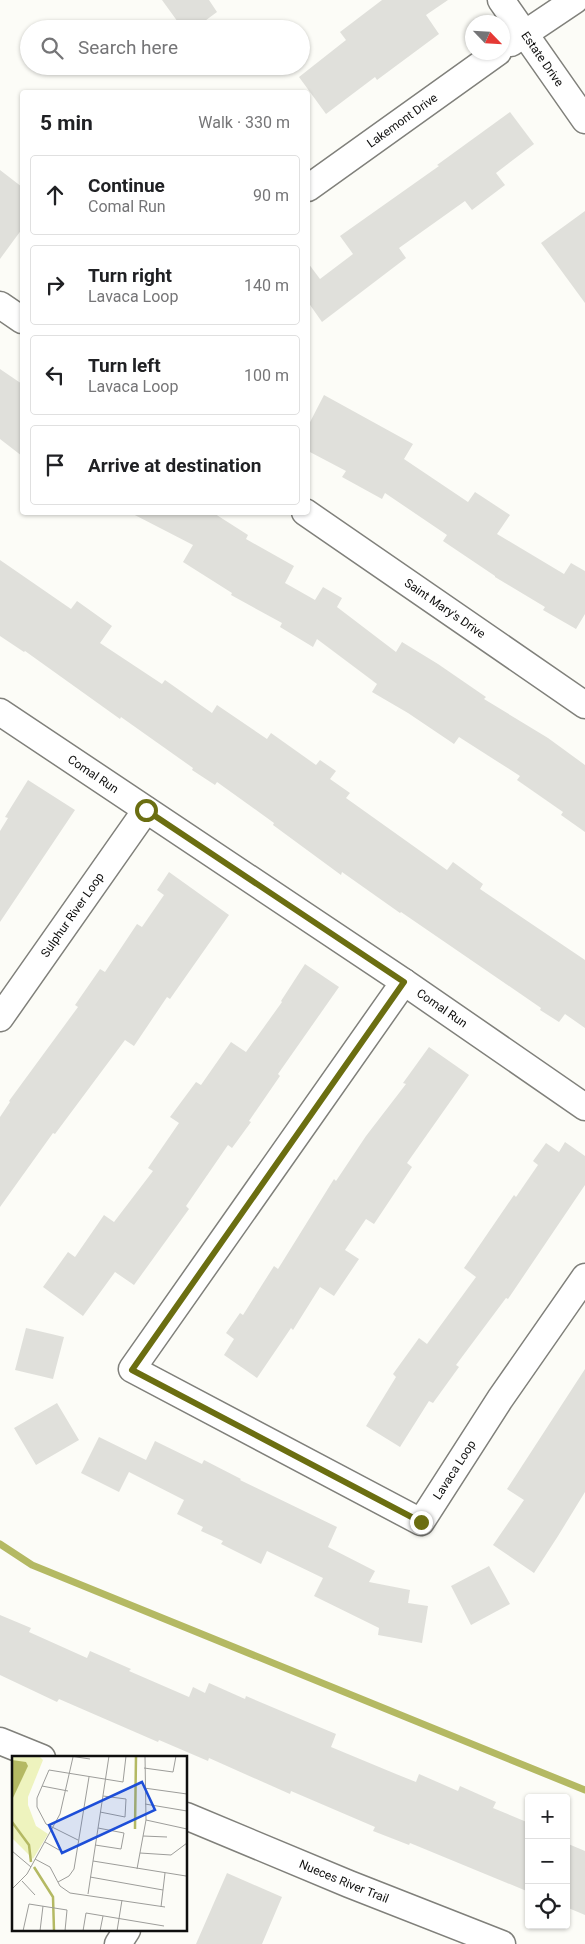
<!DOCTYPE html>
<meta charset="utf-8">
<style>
:root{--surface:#fff;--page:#f6f6f6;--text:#202124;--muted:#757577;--line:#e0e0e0}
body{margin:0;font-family:Roboto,sans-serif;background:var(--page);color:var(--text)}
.controls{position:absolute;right:15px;bottom:15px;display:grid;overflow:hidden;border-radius:5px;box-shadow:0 1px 4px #0004}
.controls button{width:45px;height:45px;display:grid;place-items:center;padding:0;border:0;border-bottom:1px solid var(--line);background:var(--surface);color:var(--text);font:25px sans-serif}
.compass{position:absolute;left:465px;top:15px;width:45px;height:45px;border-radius:50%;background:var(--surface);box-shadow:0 1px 4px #0004;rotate:115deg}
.stop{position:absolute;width:15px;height:15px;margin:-11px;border:4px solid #6b6e11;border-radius:50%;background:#fff}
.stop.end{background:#6b6e11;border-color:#fff;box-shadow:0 1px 5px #0008}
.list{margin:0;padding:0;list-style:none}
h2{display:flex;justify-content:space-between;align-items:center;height:65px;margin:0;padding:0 20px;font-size:21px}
h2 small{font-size:16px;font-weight:400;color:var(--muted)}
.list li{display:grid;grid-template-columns:32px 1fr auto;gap:15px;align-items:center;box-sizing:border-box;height:80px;margin:0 10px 10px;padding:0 10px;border:1px solid var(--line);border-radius:5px}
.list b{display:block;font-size:19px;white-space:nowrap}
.list p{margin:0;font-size:16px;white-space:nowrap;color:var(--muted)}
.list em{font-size:16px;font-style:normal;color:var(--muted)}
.icon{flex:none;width:28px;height:28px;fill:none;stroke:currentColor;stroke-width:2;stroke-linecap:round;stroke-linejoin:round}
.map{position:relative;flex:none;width:585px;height:1944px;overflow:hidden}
.search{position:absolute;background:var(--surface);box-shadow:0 1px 4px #0004;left:20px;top:20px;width:290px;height:55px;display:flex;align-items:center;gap:12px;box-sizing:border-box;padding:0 18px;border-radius:28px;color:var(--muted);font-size:19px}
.panel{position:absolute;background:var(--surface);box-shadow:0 1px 4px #0004;left:20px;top:90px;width:290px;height:425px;border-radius:5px}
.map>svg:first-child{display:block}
</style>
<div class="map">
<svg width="585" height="1944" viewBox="0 0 585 1944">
<rect width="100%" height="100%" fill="#fcfcf7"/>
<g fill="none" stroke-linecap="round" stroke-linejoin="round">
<path stroke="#b4b963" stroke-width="7" d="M0,1544l32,21 553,225"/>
</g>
<path fill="#e0e0db" d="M162,0h47l8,12 -23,17h-11z
M382,0h66l-22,15 13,19 -62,46 -2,-3 -49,37 -27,-37 47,-37 -6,-8z
M510,112l24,32 -38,29 9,12 -33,25 -7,-9 -66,47 7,10 -84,64 -14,-20v-39l12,16 33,-25 -13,-18 99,-70 -2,-1z
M0,170l22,17v42l-22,30z
M585,211v92l-44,-60z
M0,369l22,15v72l-22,-17z
M324,395l89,49 -9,15 64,43 7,-10 35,23 -13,19 67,40 7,-11 14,8v43l-9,15 -33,-19 2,-3 -50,-30v-1l-52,-35 4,-6 -62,-42 -3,6 -40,-22 4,-6 -38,-20v-25z
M129,512h83l36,23 -2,4 48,27 -9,17 30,17 8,-13 19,11 -5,9 59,45 6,-10 36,22 48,33 -2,2 64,39 37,27v67l-24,-17 2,-3 -46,-32 3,-4 -61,-39 -5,7 -46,-31 -36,-21 5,-8 -60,-45 -4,8 -33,-20 2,-4 -51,-28 1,-2 -49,-31 10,-17z
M0,560l71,49 6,-8 35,25 -12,17 62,41 3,-4 47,33 5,-8 50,34 4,-6 45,32 4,-5 16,11 -6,8 20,14 -4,5 101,72 6,-8 30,22 -3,5 105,71v68l-20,-14 -6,8 -19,-12 1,-2 -140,-96 -1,1 -58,-41 -1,3 -68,-50 1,-2 -57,-41 -2,3 -23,-15 1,-2 -72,-51 -1,2 -95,-68 -1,1 -24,-16z
M28,780l47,30 -75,112v-91l8,-13 -3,-1z
M169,872l60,43 -59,84 -3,-2 -33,49 -9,-6 -70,94 -2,-1 -53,74v-90l10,-15 -1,-1 69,-94 -3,-2 25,-36 5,3 32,-48 5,3 22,-32 -7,-5z
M305,964l34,23 -61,87 2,2 -31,45 2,1 -19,26 -4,-3 -42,61 3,3 -55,76 -19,-13 -32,44 -40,-29 25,-35 7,5 29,-42 10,7 39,-51 -5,-3 31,-45 -9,-6 26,-35 5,3 30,-43 15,10 36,-50 -1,-1z
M429,1047l40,28 -62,88 5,4 -38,57 -8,-5 -21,31 14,9 -25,37 -14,-9 -27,43 -2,-2 -34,50 -33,-23 10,-16 -8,-6 14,-20 3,2 31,-49 4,3 56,-90 2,2 30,-45 40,-52 -3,-1z
M565,1142l20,14v29l-77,114 -2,-1 -50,67 3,2 -26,36 -4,-2 -29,46 -34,-21 30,-49 -3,-3 26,-36 8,6 49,-67 -12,-9 50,-73 2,2 22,-32 -5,-4 13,-18 13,9z
M26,1328l38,9 -11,42 -38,-9z
M585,1369v123l-27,44 -24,37 -41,-28 31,-45 -17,-11z
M57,1403l22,37 -43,25 -22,-37z
M99,1437l47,23 9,-19 47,23 2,-4 37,19 -1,1 97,47 -9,20 47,24 -6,11 41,8 -2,13 20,3 -6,37 -44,-8 1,-7 -65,-32 9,-18 -56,-27 -6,13 -40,-20 2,-3 -22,-10 2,-4 -26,-13 7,-14 -55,-28 -10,20 -38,-19z
M489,1566l21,38 -39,21 -20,-39z
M0,1615l31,13 -2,4 58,26 3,-7 41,18 -2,2 60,26 4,-10 12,6 4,-10 36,16 1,-3 90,38 -5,13 65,27 20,8 3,-8 39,17 2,-5 36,16 -3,6 36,15v69l-119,-49 -1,2 -36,-14 2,-4 -84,-36 -1,3 -81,-36 -1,3 -49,-21 -1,2 -99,-43 -2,3 -57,-27z
M566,1843l19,8v64l-19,-8z
M227,1873l55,24 -20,47h-66z"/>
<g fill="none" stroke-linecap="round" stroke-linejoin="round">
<defs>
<g id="street">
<path id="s1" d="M501,0l84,120"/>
<path d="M511,43l64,-43"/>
<path id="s2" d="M308,188l190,-136"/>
<path d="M0,305l22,15"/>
<path id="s3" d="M305,512l280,193"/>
<path id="s4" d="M0,712l404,270 181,125"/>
<path id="s5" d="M404,982l-272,387 289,153 79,-123 85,-122"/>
<path id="s6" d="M0,1018l146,-208"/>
<path d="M0,1741l42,17"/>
<path id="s7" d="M186,1816l163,68 153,60"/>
<path d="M118,1944l9,-14"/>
</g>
</defs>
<use href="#street" stroke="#80807b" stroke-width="29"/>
<use href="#street" stroke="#fff" stroke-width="26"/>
</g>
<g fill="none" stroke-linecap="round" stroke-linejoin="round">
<path stroke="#6b6e11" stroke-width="6" d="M146,810l258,172 -272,388 289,152"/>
</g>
<g text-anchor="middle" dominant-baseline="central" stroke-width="5" stroke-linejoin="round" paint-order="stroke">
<g font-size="12" fill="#0f0f0e" stroke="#fcfcf7">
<text stroke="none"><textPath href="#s1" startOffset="72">Estate Drive</textPath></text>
<text stroke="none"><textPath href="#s2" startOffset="116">Lakemont Drive</textPath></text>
<text stroke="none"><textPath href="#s3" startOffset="170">Saint Mary's Drive</textPath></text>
<text stroke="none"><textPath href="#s4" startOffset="112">Comal Run</textPath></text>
<text stroke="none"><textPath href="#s6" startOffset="126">Sulphur River Loop</textPath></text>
<text stroke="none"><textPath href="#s4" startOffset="532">Comal Run</textPath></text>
<text stroke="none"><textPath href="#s5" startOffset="862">Lavaca Loop</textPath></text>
<text stroke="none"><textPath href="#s7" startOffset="171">Nueces River Trail</textPath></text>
</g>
</g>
<g transform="translate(12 1756)">
<rect width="175" height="175" fill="#fcfcf7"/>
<path d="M0,0h27l4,4 -15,37v8l8,21 12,8 -15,25 -21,-21z" fill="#eef3be"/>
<path d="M0,4l14,2 2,4 -16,34z" fill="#b4b963"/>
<path fill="none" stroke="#b4b963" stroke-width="2.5" d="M0,66l17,23 2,17M123,73l1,-73M22,111l19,30 1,34"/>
<path fill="none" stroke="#9d9d9a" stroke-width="1" d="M58,0l20,3M132,12l29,4 3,-16M30,30l26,5M132,32l43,6M133,48l42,7M88,56l25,5 1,-18 -23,-3M134,64l41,9M131,80l24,1M66,84l-32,-16 -9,-17v-9l12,-28 74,12 3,-26M33,86l14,8M83,89l26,4 3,-16 -26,-5M0,95l19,16M128,97l31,2 16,-12M23,103l15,8 10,19 10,7 95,14M81,105l93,15M125,113l9,-49 -1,-64M78,121l73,13M10,125l13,14M46,126l11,-6 5,-7 15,-92M0,133l15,-15 33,-60 13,-57M76,138l21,-138M149,151l4,-34M11,175l6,-27 38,6 -2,21M28,175l3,-25M71,175l3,-18 78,13M88,175l3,-15M105,175l5,-31"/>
<path fill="#1d4ed8" fill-opacity="0.15" stroke="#1d4ed8" stroke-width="2.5" d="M130,26l13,28 -93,43 -13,-28z"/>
<rect width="175" height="175" fill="none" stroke="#0f0f0e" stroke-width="2.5"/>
</g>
</svg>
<div class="controls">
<button>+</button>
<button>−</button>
<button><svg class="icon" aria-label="locate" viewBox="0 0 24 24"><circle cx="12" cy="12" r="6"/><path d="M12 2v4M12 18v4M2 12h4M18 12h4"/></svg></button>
</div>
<svg class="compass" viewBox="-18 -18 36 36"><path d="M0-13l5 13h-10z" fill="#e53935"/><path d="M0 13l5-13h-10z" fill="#757577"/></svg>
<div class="stop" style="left:146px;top:810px"></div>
<div class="stop end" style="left:421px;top:1522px"></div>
<div class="search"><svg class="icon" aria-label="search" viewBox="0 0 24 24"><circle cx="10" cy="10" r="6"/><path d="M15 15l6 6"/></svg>Search here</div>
<section class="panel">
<h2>5 min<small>Walk · 330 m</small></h2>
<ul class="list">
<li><svg class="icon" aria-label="ahead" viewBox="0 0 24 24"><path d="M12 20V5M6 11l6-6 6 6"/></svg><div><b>Continue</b><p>Comal Run</p></div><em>90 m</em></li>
<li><svg class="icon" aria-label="right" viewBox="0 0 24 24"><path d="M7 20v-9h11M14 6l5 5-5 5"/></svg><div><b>Turn right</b><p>Lavaca Loop</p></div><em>140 m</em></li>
<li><svg class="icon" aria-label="left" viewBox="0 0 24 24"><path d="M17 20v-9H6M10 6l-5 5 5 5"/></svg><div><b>Turn left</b><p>Lavaca Loop</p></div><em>100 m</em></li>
<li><svg class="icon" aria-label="arrive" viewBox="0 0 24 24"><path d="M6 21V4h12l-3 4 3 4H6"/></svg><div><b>Arrive at destination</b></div></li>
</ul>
</section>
</div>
